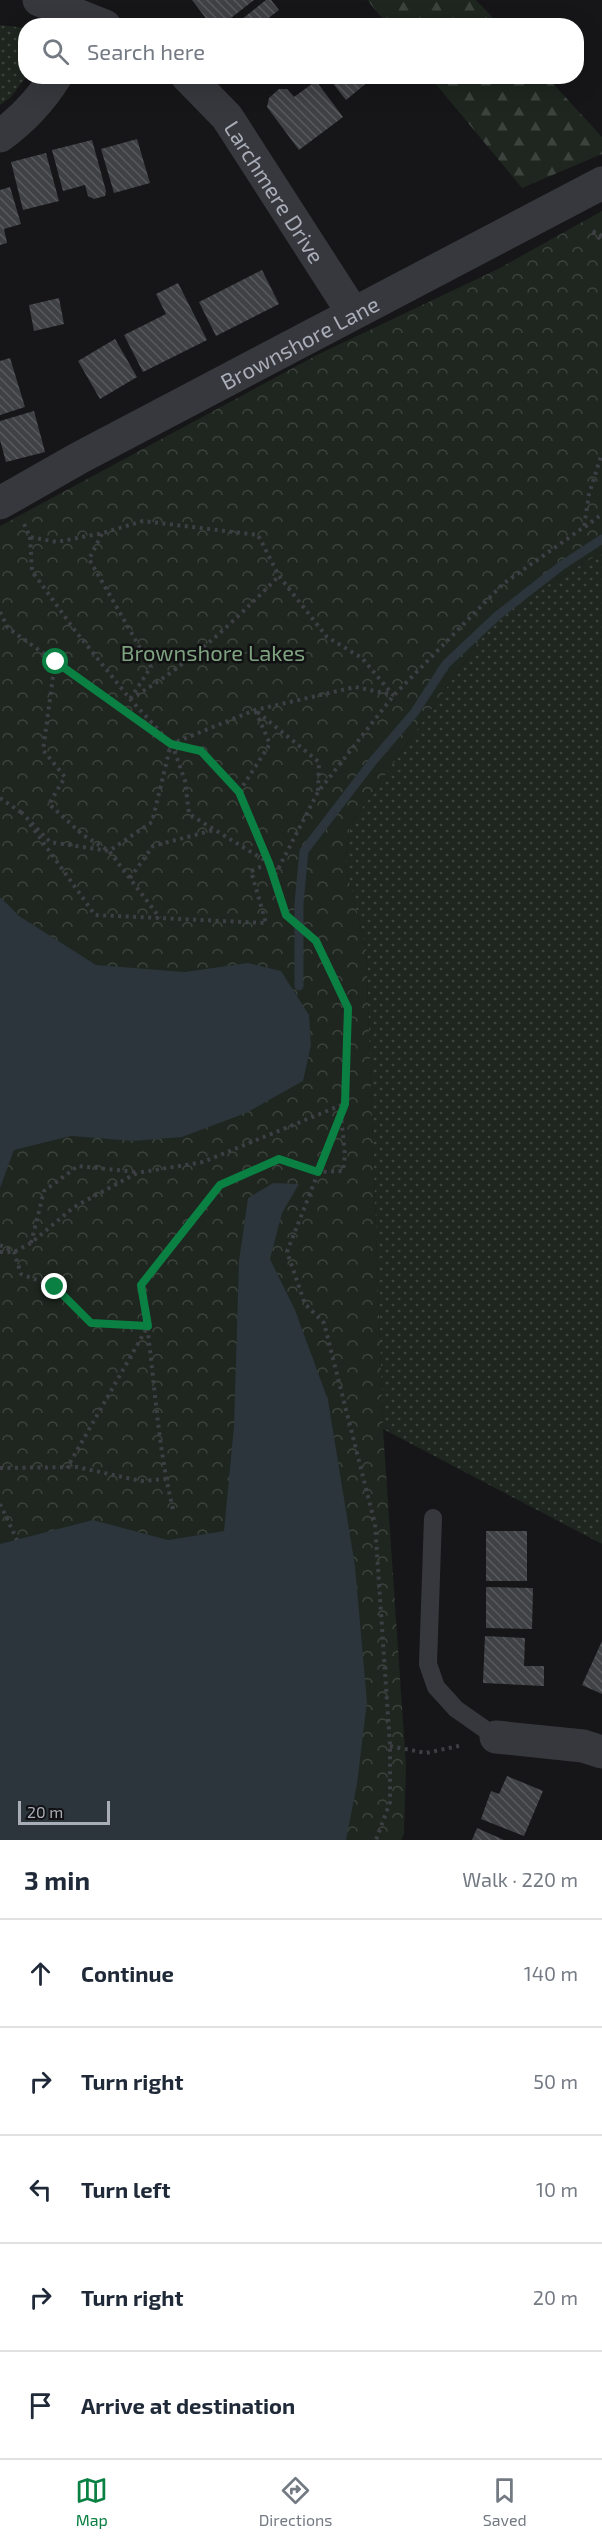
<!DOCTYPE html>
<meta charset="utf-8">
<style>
:root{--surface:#fff;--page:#f2f2f3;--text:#1f2937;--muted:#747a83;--line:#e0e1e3;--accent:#0b8043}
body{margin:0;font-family:"Exo 2",sans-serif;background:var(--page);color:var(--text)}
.scale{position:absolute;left:18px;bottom:15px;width:92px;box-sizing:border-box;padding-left:6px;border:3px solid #a8adb8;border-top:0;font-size:16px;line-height:21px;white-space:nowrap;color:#a8adb8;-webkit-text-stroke:4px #111113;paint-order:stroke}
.stop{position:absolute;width:18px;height:18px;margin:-14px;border:4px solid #0b8043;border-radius:50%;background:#fff}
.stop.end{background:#0b8043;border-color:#fff;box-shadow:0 2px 6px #0008}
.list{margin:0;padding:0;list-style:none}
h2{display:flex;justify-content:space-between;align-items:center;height:78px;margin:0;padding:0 24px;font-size:26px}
h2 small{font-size:20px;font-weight:400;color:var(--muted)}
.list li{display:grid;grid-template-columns:39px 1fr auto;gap:18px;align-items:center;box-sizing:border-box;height:108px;padding:0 24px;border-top:2px solid var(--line)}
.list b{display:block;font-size:22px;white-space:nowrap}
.list em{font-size:20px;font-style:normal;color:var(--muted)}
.icon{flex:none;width:33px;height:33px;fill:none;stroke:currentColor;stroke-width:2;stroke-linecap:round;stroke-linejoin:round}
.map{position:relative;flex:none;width:602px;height:1840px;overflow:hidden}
.search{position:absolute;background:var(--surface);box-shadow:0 6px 24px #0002;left:18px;right:18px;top:18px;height:66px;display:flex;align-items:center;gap:15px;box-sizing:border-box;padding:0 21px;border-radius:24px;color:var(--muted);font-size:22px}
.sheet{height:618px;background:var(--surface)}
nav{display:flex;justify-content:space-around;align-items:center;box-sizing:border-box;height:84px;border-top:2px solid var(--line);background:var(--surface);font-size:16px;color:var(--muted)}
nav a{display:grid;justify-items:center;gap:3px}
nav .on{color:var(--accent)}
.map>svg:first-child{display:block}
</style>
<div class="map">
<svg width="602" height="1840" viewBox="0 0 602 1840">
<defs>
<pattern id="grass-dots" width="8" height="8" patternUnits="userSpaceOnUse" patternTransform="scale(1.5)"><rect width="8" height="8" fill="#1e261f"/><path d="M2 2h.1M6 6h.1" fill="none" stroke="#3c433d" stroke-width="1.8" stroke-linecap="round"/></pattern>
<pattern id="forest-firs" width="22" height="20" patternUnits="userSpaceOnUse" patternTransform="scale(1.5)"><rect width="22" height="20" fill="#1e261f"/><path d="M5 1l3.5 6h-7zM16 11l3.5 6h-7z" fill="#3c433d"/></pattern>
<pattern id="park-crowns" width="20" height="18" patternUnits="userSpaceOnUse" patternTransform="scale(1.5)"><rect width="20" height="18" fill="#1e261f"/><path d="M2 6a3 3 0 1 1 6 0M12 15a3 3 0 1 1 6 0" fill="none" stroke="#3c433d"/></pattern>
<pattern id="building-back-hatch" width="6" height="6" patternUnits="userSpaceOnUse" patternTransform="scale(1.5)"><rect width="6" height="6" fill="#404145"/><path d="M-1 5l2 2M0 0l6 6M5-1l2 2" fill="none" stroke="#595a5e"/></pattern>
</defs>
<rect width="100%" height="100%" fill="#161618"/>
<path fill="url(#grass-dots)" d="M0,25l25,3 1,49 -15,20 -11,8z
M602,552v992l-219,-115 -17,-481 -21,-83 5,-40 147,-209z"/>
<path fill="url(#forest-firs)" d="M367,0h109l24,25h-112z
M430,77h117l55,60v17l-80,34z"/>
<path fill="url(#park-crowns)" d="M602,211v341l-105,64 -147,209 -5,40 21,83 17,481 23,336 -2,69 -3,6h-401v-1314l317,-171 181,-86z"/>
<path fill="#2c353c" d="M0,897l19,19 77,49 89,7 63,-9 33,8 28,44 2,30 -8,36 -57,32 -64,24 -49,4 -62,-5 -57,14 -14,38z
M273,1183l26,1 -17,29 -12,46 25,51 33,90 27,166 12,136 -10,82 -11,56h-346v-296l93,-24 75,20 56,-9 10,-105 5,-165 9,-63z"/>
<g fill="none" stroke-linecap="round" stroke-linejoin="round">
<path stroke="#2c353c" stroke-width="9" d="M299,986v-83l5,-52 69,-90 41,-48 32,-49 51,-48 64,-50 41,-27"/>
</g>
<path fill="url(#building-back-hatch)" d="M192,0h62l-32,25 -4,-6 -7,6z
M266,0h5l8,10 -13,10 4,6h-37z
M327,76h48l-29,24z
M316,81l27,36 -44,33 -32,-43 2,-9 10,-9h8l7,8z
M137,139l13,44 -36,10 -13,-44z
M92,140l14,51 -1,5 -11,3 -6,-3 -3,-11 -22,6 -11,-41z
M46,153l13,48 -36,9 -12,-48z
M10,187l11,37 -17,5 3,14 -7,2v-55z
M262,270l17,34 -63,32 -17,-34z
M178,283l29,57 -64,32 -19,-37 42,-21 -10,-20z
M59,298l5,26 -30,7 -5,-26z
M115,339l22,38 -37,22 -22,-38z
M10,358l15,49 -25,8v-54z
M34,411l11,41 -39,10 -6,-22v-19z
M486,1531h41v50h-41z
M486,1587l47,1 -1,41 -46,-1z
M485,1636l40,2 -1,28h20v20l-61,-3z
M602,1641v53l-20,-9z
M507,1776l36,15 -19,45 -43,-17 10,-28 8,3z
M477,1828l27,12h-32z"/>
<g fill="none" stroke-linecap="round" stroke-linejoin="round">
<path stroke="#3d3f44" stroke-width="4" stroke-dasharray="3 4.5" stroke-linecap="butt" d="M602,236l-11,-6 11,11
M24,524l6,13 27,5 46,-9 40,-12 115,14 21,41 48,61 35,21 31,37
M585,527l17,-13
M102,534l-13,25 62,108 -21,32
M30,537l2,34 41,57 57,71 34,37
M0,612l8,16 163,116 30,7 38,41 30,71 17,52 30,26 32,67 -3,96 -58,148 18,52 19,19 51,201 15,222v56l-14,38
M55,662l-12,88 22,27 -16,27 34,31 26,16 51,67
M130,699c60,-35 101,-75 149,-123
M172,744l13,37 4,33 80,49
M239,792l31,-48 -15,-34 64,52 -1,29
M0,798l22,15
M21,812l29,30 59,9 43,-29 19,-78 84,-34 100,-23 39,8
M30,824l65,91 171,8 -15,-52 18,-8
M275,875l43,-83 76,-97 109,-111 81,-57 5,-33 13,-41
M130,878l23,-32 61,-16
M31,1243l13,-52 34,-25 58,6
M0,1245l14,7 7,22 34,13 36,36 57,3 -81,142
M0,1252h14l17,-9 43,-36 63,-34 66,-11 141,-58
M0,1468l77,-1 64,14 25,-2
M0,1504l17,36
M173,1509c-18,-73 -19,-150 -32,-224l79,-100 59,-26 39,13 25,-1 2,-16 -4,-39
M390,1746l36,7 37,-8"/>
<path stroke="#37383d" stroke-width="18" d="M433,1518l-5,146 8,23 20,22 40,28"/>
<g stroke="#37383d" stroke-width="33">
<path d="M39,0l66,26"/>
<path id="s1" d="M187,76l40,41 126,196"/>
<path d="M0,136c22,-16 41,-36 56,-60"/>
<path id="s2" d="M0,503l79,-45 523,-275"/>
<path d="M496,1737l87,9 19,6"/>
</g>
</g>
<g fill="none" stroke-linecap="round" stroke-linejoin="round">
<path stroke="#0b8043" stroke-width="8" d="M55,1287l36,36 57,3 -7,-41 79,-100 59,-26 39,13 27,-68 3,-96 -32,-67 -30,-26 -17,-52 -30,-71 -38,-41 -30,-7 -115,-82"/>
</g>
<g text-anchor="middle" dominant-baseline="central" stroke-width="5" stroke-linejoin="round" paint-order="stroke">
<g font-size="22" fill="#a8adb8" stroke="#111113">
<text stroke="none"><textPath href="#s1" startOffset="146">Larchmere Drive</textPath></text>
<text stroke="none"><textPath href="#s2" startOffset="340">Brownshore Lane</textPath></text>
</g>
<g font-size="22" fill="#7fa381" stroke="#111113">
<text x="213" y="652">Brownshore Lakes</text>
</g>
</g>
</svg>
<div class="scale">20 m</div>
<div class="stop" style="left:56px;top:662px"></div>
<div class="stop end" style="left:55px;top:1287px"></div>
<div class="search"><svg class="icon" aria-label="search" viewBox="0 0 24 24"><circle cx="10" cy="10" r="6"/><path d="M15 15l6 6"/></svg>Search here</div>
</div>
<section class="sheet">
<h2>3 min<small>Walk · 220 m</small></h2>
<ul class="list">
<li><svg class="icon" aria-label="ahead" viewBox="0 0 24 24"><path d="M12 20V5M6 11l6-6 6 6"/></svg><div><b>Continue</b></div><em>140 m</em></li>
<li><svg class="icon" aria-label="right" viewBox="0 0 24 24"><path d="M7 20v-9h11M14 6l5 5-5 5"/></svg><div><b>Turn right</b></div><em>50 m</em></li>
<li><svg class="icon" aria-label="left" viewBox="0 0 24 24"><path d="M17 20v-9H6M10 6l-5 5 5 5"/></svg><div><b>Turn left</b></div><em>10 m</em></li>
<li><svg class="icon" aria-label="right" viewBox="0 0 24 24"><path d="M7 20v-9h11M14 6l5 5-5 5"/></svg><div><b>Turn right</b></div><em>20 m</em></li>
<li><svg class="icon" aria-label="arrive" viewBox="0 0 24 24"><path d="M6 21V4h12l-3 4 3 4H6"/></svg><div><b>Arrive at destination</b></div></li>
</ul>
</section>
<nav>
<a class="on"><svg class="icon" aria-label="map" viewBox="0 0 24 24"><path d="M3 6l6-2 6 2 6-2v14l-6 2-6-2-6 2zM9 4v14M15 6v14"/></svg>Map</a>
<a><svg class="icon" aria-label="directions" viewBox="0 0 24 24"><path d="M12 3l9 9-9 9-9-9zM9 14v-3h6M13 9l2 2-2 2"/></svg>Directions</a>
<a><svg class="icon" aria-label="saved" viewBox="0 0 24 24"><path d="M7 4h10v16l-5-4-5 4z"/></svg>Saved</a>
</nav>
